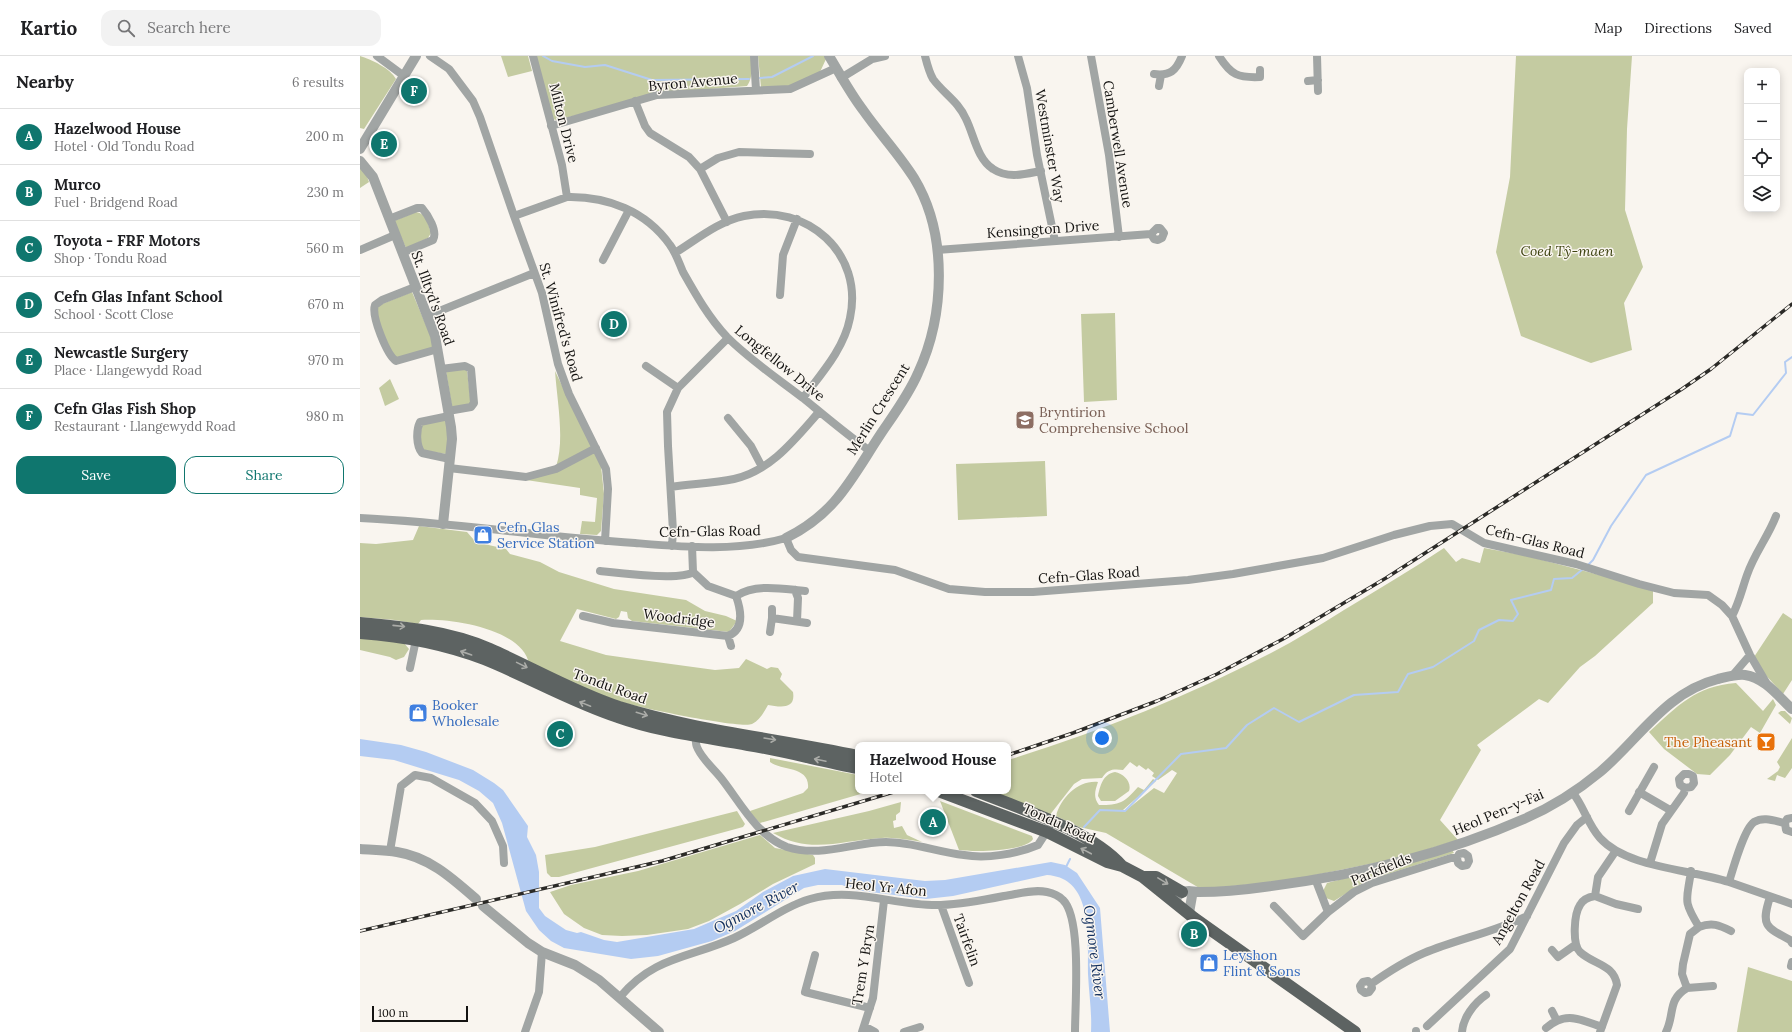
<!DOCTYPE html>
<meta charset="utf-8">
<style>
:root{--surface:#fff;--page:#f2f2f2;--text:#202124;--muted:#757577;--line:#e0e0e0;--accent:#0f766e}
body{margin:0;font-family:Lora,serif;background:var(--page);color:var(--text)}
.controls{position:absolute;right:12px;top:12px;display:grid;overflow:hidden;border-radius:8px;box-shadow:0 2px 10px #0003}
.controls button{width:36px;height:36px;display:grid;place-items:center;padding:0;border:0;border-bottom:1px solid var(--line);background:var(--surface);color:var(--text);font:20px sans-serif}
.scale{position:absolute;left:12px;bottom:10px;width:96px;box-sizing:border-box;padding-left:4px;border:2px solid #141311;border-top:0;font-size:11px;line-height:14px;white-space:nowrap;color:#141311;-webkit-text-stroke:3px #f9f5ef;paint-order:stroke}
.you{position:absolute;left:742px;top:682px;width:14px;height:14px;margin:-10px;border:3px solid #fff;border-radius:50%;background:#1a73e8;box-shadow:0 0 0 6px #1a73e833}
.badge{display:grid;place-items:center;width:26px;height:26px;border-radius:50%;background:var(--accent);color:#fff;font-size:13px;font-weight:700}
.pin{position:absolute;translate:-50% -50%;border:2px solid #fff;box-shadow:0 1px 4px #0006}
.popup{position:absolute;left:495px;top:686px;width:156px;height:52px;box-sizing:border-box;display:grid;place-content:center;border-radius:8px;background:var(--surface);filter:drop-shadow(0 1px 3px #0005);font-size:13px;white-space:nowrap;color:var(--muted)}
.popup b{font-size:15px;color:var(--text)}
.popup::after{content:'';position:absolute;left:50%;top:100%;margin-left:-8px;border:8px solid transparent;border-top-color:var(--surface)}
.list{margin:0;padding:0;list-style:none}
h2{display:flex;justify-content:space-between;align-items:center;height:52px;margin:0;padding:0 16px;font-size:17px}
h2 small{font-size:13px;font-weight:400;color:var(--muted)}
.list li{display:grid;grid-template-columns:26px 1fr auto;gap:12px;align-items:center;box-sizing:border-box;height:56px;padding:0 16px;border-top:1px solid var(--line)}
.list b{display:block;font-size:15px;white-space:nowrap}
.list p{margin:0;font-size:13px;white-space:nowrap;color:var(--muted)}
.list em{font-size:13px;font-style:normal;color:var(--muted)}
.actions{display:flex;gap:8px;padding:12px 16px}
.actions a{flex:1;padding:9px 0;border:1px solid var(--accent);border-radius:12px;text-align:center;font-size:14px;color:var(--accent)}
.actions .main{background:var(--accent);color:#fff}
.icon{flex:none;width:22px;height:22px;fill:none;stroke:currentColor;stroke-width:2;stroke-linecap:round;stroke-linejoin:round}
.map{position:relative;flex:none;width:1432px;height:976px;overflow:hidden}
header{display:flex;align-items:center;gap:24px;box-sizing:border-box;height:56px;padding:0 20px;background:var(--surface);border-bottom:1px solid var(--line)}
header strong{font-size:19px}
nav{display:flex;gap:22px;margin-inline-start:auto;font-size:14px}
.search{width:280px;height:36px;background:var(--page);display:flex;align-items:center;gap:10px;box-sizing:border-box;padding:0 14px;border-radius:12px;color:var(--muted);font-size:15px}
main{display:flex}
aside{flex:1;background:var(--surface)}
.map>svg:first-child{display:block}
</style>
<header>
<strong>Kartio</strong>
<div class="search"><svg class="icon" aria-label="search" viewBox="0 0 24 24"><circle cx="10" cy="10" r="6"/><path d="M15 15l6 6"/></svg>Search here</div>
<nav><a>Map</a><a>Directions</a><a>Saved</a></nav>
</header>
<main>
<aside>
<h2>Nearby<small>6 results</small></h2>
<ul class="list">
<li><span class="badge">A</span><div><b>Hazelwood House</b><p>Hotel · Old Tondu Road</p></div><em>200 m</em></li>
<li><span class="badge">B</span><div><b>Murco</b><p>Fuel · Bridgend Road</p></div><em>230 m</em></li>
<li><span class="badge">C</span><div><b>Toyota - FRF Motors</b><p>Shop · Tondu Road</p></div><em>560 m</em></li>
<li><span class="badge">D</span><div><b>Cefn Glas Infant School</b><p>School · Scott Close</p></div><em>670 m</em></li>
<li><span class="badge">E</span><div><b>Newcastle Surgery</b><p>Place · Llangewydd Road</p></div><em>970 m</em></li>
<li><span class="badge">F</span><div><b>Cefn Glas Fish Shop</b><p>Restaurant · Llangewydd Road</p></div><em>980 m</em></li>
</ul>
<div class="actions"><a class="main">Save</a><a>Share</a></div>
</aside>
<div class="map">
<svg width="1432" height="976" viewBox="0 0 1432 976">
<rect width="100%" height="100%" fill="#f9f5ef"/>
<path fill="#c4cba1" d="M0,0c11,3 31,13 36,23l-32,50 -4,-1z
M141,0h27l4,15 -24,6z
M176,0h215c1,9 2,22 -4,30l-72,6 -119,28 -3,-1z
M398,0h67l1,3 -6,13 -28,14 -31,1z
M1156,0h116l-5,73 -2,81 18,57 -19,36 8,47 -41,13 -70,-27 -25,-84 14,-75z
M0,111l6,7 3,8 -9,6z
M56,156c11,2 12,12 15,21l-3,5 -22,10 -12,-27z
M52,236l22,52 -1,3 -34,11 -7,-3 -16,-40 1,-9z
M755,257l2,87 -33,2 -3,-88z
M89,313l18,1 4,34 -19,3 -6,-36z
M195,315l46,95 3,28 -3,37 -4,4 -17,-1 2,-13 13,1 2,-24 -17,-3v-7l-54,-8 30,-13c9,-27 1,-67 -1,-96z
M30,323l9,20 -14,7 -6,-18z
M85,363l4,18 -3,17 -24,-4 -2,-14 2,-11z
M685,405l2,55 -89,4 -2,-56z
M59,470l48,6 7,8 6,3 26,6 4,5 30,8 19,10 55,17 72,11 19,11 21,5 11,5 -8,11 -97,-11 -4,-3 -1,-6 -6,-1 -2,6 -3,2 -39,-10 -17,32 46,14 21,3 88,12 24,-2 7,-9 21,10 4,-2 7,1 4,6 -2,5 13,13c3,18 -13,15 -25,13 -4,7 -8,15 -16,19 -12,5 -121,-18 -138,-24 -29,-10 -57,-24 -85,-36 -6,-35 -78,-46 -108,-44l-3,4 -23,-4 -35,-3v-74l16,1 37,-4z
M1084,492l12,14 6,-4 18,5 4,-15 43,8 126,33v14l-58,53 -15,11 -32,36 -9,-4 -62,46 4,5 -41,70 18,20 -59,18 -113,23 -85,8 -95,-56 -27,-6 -23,-11c5,-19 23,-36 42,-34 -3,9 -5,15 1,23 21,0 25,-2 39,-18l6,3 9,-11 3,2 -33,29 2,1 29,-23 10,5 13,-20 -5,-3 -14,10 -6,-4 2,-3 -6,-5 -2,2 -7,-5 -2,2 -7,-5 -7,8c-10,-1 -15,-1 -21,8l-20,1 -8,5 -25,32 -60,-25h19v-31c91,-28 178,-63 263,-107 25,-13 49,-28 73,-43 33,-20 67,-40 100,-62z
M1423,557l9,6v61l-9,14 -22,-24 -7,-13z
M0,581l44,6 5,6 -5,8 -8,3 -6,-3 -30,-7z
M1376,627l27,28 10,-12 3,6 -16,28 -9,-6 -21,28 -20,20 -13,-1 -33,-25 -15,-17c29,-26 46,-46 87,-49z
M1421,655h4l7,7 -2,6 -12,-11z
M1432,682v30l-7,10 -8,-3 -2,6 -8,-2 11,-8 2,-4 -3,-5z
M410,702l88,17v16h13l-111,32 -9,-9 -1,-3 53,-18 5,-5c2,-22 -26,-17 -38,-26z
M755,716c9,2 17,10 14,19l-14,10h-14l-3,-5c2,-10 5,-22 17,-24z
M580,745l92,35 1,3c-8,13 -60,13 -74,11z
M541,746l-1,10 -4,3v5l-3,1 1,7 8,-2 5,9 15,7c-13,-2 -27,-5 -40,-4 -40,2 -71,17 -109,-5l96,-22z
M377,755l8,13 -2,3 -184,50h-8l-4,-4 -2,-18 50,-8z
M400,779l15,13 38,7 2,3v6l-42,20 -33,20 -31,17 -21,8 -41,6 -25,1 -20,-1 -18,-7 -20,-14 -14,-22 21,-7 67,-14z
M1092,794l2,3 -88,28 -32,20 -8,-3 -3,-7 4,-8z
M1388,911l44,14v51h-55z"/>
<path fill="#b4ccf2" d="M0,683l41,6 25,7 47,18 21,13 9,7 25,36 -1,11 9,18 3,17v36l6,8 21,14 11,3 4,-1 23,8 13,2 77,-13 42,-18 27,-19 30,-16 32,-7 100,12 20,-1 106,-18 14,3 12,8 23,35 10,124h-19c1,-20 -2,-38 -3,-58 -1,-33 7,-96 -41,-99l-94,21 -27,3 -71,-9 -13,-5h-24l-14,3 -69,43 -23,10 -54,15 -27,3 -67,-11 -13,-7 -12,-11 -13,-19 -24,-88 -9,-20 -14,-12 -20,-11 -65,-20 -34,-4z"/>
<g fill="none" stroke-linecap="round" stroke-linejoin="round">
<path stroke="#b4ccf2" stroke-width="2" d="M183,0l9,5 33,6 20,-2 47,15 97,-1
M400,22l12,-1 41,-21
M1228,509l5,-5 18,-34 35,-51 84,-39 7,-23 16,2 33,-42 -1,-11 7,-5
M724,771l16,-17 25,1 56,-57 45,-6 21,-23 27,-17 25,14 55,-27 44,-3 10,-18 25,-7 41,-26 5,-11 20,-10 14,1 5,-7 -7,-14 40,-10 3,-11 18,-1 11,-9
M706,811l4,-8"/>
<path stroke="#a1a5a4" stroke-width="8" d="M17,0l27,20
M70,0l19,13 24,32 7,16 34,99 28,77 16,71 11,30 37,75 2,20 -3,52
M173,0l29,109 5,32
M394,0l2,34
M565,0c2,8 4,16 8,23 11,15 25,22 33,40 8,16 11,40 27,50 15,10 32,5 48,2
M658,0l9,32 10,67 18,86
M731,0l18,99 10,82
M859,0c12,19 19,22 41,21v-7
M957,0l1,35
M794,18c16,2 22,-3 28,-18
M481,22l31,-19 13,-3
M948,25l10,-1
M799,30l2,-11
M275,45l10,25 5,7 39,24 11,12 27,53
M191,70l106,-31 133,-6 46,-21
M340,113l18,-11 21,-6 71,2
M154,160l53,-19c40,-1 79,14 103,48 6,8 9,18 13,27 13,23 26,46 44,65 23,23 50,41 76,61 22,18 43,36 67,53
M29,163l28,-11h5c6,7 16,23 11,32l-31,13
M0,194l35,-15
M577,194l214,-16 6,-6h3l4,5 -2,5 -4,2 -4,-1 -3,-5
M315,197c21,-13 44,-32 69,-37 63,-13 120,37 106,102 -6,31 -29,56 -47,80
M243,204l26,-50
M55,231l-33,13 -7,5c-4,11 12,50 21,56l42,-12
M420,239l3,-40 14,-36
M67,260l107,-43
M286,310l32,22
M81,313l24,-3 6,3 3,34 -3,4 -23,4
M89,360l-29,6c-4,8 -4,24 2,31l28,6
M368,362l23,28 11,21
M89,412l77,9 30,-8 40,-21
M311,431c21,-3 43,-4 63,-8 37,-8 62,-41 85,-67
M0,462c92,4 183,19 275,25 49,4 103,9 151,-5l5,12 7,7 97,13 54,19 36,3h48l155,-12 45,-6 90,-16 71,-23 36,-9 22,-2 32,19 92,21 63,20 35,9 34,2 14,10 10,11 18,39 17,29
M312,490l1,-15 -5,-85 -1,-34 11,-24 50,-50
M332,490l1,26
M240,515c18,2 81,10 93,1l15,14 28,10c20,-13 47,-7 69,-5
M435,534l3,8 -1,23
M223,560l30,7 115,13c17,-7 13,-26 8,-40
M1372,560c7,-13 10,-27 15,-41 7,-21 21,-38 29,-59
M412,562v-9
M410,576l2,-14 35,5
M368,580l3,10
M50,612l7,-33
M1372,620l18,-21
M336,676c0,5 -1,11 1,15 4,11 17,22 24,31 19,24 36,58 66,69 33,11 67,-5 99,-5 27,0 51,10 78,13 22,4 53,-1 74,-10l11,-17
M1279,736l31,18
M1213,737c11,14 15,32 27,45 27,30 90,31 129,44 4,-13 15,-53 25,-60 10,-6 21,-1 31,1
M1269,755l25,-44
M1425,767l1,7 6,2
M1425,767l2,-4 5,-1
M30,795l11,-65 14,-11 16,3 44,25 17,18 11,25 1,17
M1290,807l12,-39 22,-31 1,-5 -5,-3 -1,-6 5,-5h5l4,2 1,7 -3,4 -6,1
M956,825l12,31 26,-20 18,-9 79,-25h6l1,5 4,3 5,-1 2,-4 -1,-5 -4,-3 -5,1 -2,4
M1369,826l63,22
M1235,840l21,8 22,5
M1410,841c-9,28 -5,30 20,43l2,3
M581,849l28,78
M914,850l29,30 25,-24
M1339,871c13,-5 20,-2 32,4
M1192,894l6,7 17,-12
M455,899l-10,37 65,16
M1431,910l1,-4
M1011,928l1,4 -3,4 -4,1 -4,-3 -1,-4 3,-4 5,-1 3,3c17,-12 34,-23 53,-31 34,-14 70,-21 103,-37
M1327,932l26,-2
M260,941c34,-41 70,-39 114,-59 26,-12 49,-31 76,-39 44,-13 87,8 131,6 21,-1 43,-5 63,-9 14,-2 29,-7 43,-4 5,1 12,4 16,8 19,18 12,104 12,132
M1192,955l5,10
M504,970l11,6
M1067,970l83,-77 54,-106 13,-18 10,-8
M1186,972c20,-17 33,-9 56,-1
M1056,975v1
M165,976l14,-40 3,-40
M502,976l11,-34 11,-98
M544,976l16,-5
M1102,976c1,-14 12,-29 24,-37
M1240,976l17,-47c-3,-21 -23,-20 -37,-33 -8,-8 -6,-38 0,-47 3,-6 9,-8 15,-9l3,-19 17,-25
M1306,976c9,-18 1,-32 21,-44l-5,-14 1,-10 7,-30 9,-7c-17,-28 -12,-26 -8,-56"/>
<path stroke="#a1a5a4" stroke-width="10" d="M0,93l56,-93
M0,105l13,16 62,159 16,91 1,12 -9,85
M426,482c51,-25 66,-61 96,-106 13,-19 27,-38 36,-59 27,-58 30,-139 -4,-195 -15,-24 -35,-45 -51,-68 -13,-17 -23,-36 -34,-54
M0,793c12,1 25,1 37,3 32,5 55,26 79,47
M817,841c3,-4 6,-6 12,-6 3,0 6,1 10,1 21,0 44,-2 65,-5 89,-11 178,-32 260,-68 28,-12 53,-28 76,-47 39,-33 66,-80 118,-93 9,-2 18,-5 27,-4 20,3 33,21 47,34
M123,850l45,37 14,9 33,13 24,15 60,52
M829,857l3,-17"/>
<path stroke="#5d6362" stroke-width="12" d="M0,567c44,4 88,8 130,26 43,19 84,43 129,58 78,24 159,32 239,49
M0,577c42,3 85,11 124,26 45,18 88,43 134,58 42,15 87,20 130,28 37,6 73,16 110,23
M578,735l109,41 60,30 15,4 21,11 51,41 161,114
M616,735c45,18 114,39 146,75
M783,821h13l26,15"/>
<defs>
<path id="rail" d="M648,699l65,-22 84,-32 60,-27 66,-35 103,-61 296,-189 29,-20 81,-65
M0,875l302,-70 235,-70"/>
</defs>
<use href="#rail" stroke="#2b2a27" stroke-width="3.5"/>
<use href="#rail" stroke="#f9f5ef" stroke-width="2" stroke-dasharray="6" stroke-linecap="butt"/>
</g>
<defs><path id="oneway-shaft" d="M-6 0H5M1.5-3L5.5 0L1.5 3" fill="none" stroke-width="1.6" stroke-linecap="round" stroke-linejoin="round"/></defs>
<g stroke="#abaca8">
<use href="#oneway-shaft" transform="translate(39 570) rotate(6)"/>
<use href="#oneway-shaft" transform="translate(106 597) rotate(-161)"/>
<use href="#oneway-shaft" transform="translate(162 609) rotate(26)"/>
<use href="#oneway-shaft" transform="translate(225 648) rotate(-158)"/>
<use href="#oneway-shaft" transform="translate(282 658) rotate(17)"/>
<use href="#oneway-shaft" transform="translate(410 683) rotate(9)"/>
<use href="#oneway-shaft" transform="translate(460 704) rotate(-168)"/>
<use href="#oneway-shaft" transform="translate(726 795) rotate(-152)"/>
<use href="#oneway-shaft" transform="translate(803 825) rotate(31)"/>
</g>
<defs>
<symbol id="school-square" viewBox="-11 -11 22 22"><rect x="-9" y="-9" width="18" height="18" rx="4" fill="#8d6e63" stroke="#f9f5ef"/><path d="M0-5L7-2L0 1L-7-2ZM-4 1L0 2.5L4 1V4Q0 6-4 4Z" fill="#fff"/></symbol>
<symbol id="shop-square" viewBox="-11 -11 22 22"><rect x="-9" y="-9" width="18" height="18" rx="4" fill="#3f7fe0" stroke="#f9f5ef"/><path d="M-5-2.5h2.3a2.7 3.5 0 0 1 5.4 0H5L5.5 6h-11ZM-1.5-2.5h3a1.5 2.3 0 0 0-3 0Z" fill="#fff"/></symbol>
<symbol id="bar-square" viewBox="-11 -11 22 22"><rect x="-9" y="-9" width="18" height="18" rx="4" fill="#e8710a" stroke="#f9f5ef"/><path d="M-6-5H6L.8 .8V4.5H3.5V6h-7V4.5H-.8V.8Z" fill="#fff"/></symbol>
</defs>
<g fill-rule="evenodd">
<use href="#school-square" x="654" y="353" width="22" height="22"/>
<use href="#shop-square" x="112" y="468" width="22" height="22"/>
<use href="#shop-square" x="47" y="646" width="22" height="22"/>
<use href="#bar-square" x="1395" y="675" width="22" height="22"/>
<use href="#shop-square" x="838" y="896" width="22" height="22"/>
</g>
<g text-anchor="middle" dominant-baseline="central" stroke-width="3" stroke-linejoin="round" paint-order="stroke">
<g font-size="14" fill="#141311" stroke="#f9f5ef">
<text transform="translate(333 26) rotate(-5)">Byron Avenue</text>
<text transform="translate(204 67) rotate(76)">Milton Drive</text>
<text transform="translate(758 88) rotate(81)">Camberwell Avenue</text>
<text transform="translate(690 90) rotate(80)">Westminster Way</text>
<text transform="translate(683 173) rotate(-4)">Kensington Drive</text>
<text transform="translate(73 242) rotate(70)">St. Illtyd's Road</text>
<text transform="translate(201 266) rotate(74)">St. Winifred's Road</text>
<text transform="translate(420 307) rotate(39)">Longfellow Drive</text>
<text transform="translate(518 353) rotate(-58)">Merlin Crescent</text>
<text transform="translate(350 475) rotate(-1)">Cefn-Glas Road</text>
<text transform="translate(1175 485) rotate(14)">Cefn-Glas Road</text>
<text transform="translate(729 519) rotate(-4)">Cefn-Glas Road</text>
<text transform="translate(319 562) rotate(7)">Woodridge</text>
<text transform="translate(250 630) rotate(20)">Tondu Road</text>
<text transform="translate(1138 756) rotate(-23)">Heol Pen-y-Fai</text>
<text transform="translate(699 767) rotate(24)">Tondu Road</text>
<text transform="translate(1021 813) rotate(-22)">Parkfields</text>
<text transform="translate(526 831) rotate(6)">Heol Yr Afon</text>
<text transform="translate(1158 846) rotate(-61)">Angelton Road</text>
<text transform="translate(607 884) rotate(70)">Tairfelin</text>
<text transform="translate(503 909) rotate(-81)">Trem Y Bryn</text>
</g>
<g font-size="14" font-style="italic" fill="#3d420f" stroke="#f9f5ef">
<text x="1207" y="195">Coed Tŷ-maen</text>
</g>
<g font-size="14" fill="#785e54" stroke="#f9f5ef" text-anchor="start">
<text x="679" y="356">Bryntirion<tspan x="679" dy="16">Comprehensive School</tspan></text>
</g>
<g font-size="14" fill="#366cbe" stroke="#f9f5ef" text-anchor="start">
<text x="137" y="471">Cefn Glas<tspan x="137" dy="16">Service Station</tspan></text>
<text x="72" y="649">Booker<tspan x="72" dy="16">Wholesale</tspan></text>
<text x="863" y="899">Leyshon<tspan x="863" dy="16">Flint &amp; Sons</tspan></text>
</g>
<g font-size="14" fill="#c56008" stroke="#f9f5ef" text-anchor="end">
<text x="1392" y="686">The Pheasant</text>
</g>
<g font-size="15" font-style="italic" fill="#153260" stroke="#f9f5ef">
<text transform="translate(396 851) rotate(-28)">Ogmore River</text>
<text transform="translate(735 896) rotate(83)">Ogmore River</text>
</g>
</g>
</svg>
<div class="controls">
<button>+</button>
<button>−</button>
<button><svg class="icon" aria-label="locate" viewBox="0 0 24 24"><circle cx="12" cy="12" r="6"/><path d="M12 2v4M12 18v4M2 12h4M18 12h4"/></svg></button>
<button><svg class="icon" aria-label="layers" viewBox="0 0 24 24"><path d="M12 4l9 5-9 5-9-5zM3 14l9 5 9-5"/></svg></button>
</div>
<div class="scale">100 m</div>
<div class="you"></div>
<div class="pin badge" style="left:573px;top:766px">A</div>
<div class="popup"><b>Hazelwood House</b>Hotel</div>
<div class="pin badge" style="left:834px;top:878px">B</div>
<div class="pin badge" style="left:200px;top:678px">C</div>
<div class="pin badge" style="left:254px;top:268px">D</div>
<div class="pin badge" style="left:24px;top:88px">E</div>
<div class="pin badge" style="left:54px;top:35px">F</div>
</div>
</main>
